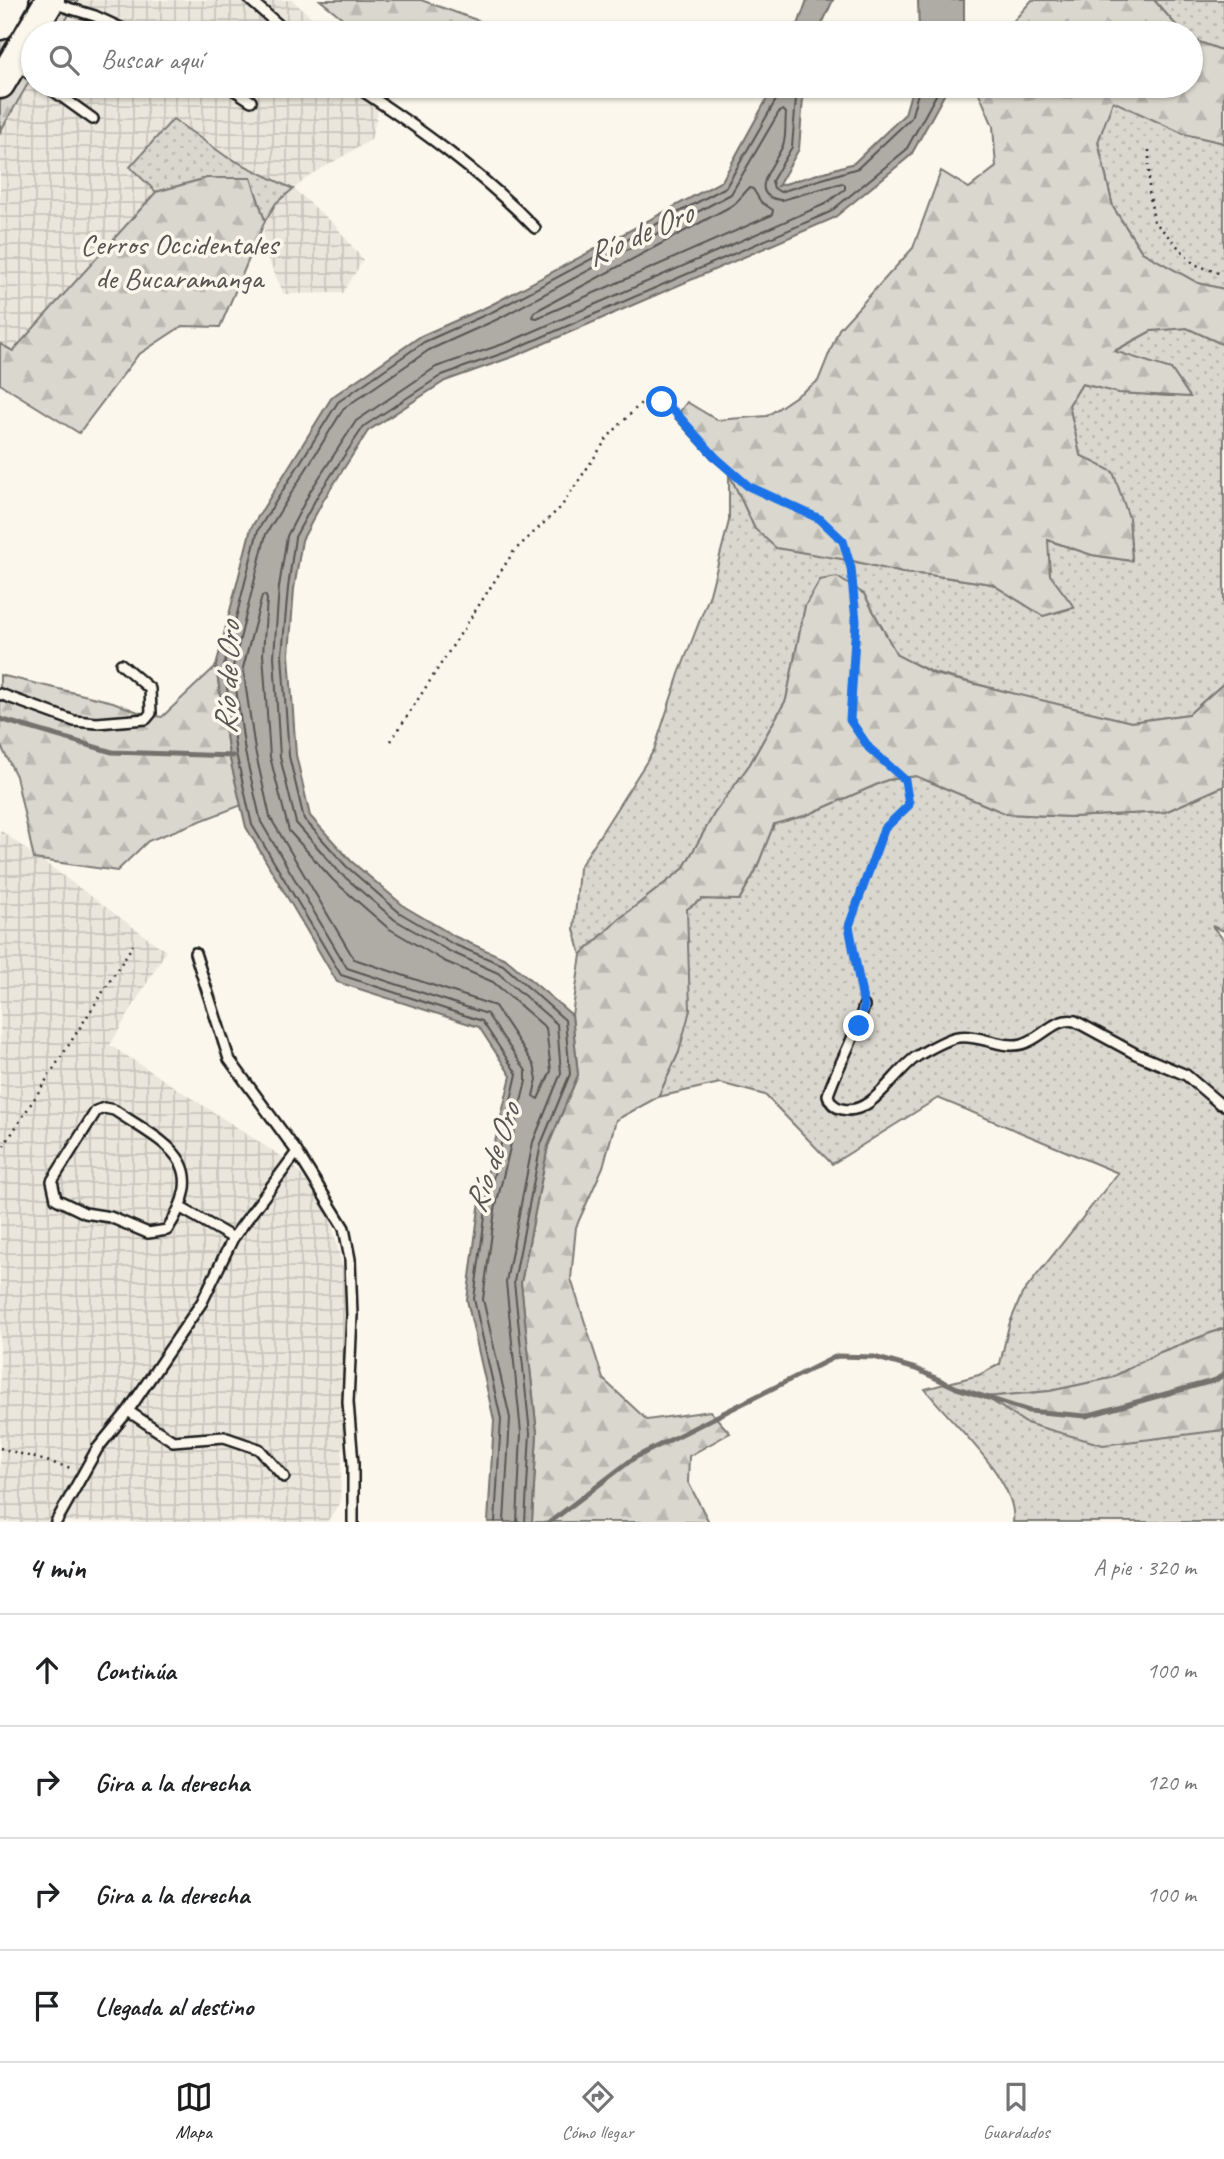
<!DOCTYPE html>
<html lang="es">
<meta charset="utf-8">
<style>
:root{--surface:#fff;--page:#f2f2f2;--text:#202124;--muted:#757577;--line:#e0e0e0;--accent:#1c1c1c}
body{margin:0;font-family:Caveat,sans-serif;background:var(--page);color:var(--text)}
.stop{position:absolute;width:21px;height:21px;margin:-16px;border:5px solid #1a73e8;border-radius:50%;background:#fff}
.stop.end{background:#1a73e8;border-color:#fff;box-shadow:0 2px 7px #0008}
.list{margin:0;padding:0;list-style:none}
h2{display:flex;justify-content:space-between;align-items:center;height:91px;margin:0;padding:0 28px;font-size:30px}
h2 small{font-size:23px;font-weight:400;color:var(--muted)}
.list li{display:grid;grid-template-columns:46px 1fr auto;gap:21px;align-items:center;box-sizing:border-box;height:112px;padding:0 28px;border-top:2px solid var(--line)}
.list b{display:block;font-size:26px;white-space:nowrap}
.list em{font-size:23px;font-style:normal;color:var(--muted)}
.icon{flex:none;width:38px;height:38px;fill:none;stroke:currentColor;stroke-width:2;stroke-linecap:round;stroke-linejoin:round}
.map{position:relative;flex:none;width:1224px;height:1522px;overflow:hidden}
.search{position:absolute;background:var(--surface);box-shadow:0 2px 5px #0004;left:21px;right:21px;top:21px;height:77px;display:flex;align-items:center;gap:18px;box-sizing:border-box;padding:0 24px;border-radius:38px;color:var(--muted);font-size:26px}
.sheet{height:539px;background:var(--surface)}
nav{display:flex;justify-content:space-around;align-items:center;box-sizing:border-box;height:98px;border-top:2px solid var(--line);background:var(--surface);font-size:19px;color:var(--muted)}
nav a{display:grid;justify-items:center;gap:4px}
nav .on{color:var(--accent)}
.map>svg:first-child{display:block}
</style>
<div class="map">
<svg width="1224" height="1522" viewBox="0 0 1224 1522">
<defs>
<pattern id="industrial-grid" width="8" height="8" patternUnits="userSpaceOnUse" patternTransform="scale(1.75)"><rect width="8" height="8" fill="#eae6dc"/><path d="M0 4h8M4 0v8" fill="none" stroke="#c8c5bc"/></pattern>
<pattern id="grass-dots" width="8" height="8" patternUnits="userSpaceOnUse" patternTransform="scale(1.75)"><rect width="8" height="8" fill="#dad7ce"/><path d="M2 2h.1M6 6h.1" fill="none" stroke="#bab8b0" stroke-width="1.8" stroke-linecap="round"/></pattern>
<pattern id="forest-firs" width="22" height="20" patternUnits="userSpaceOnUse" patternTransform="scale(1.75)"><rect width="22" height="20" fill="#dad7ce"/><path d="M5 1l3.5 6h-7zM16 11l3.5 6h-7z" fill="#bab8b0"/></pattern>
</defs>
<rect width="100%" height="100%" fill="#fbf7ec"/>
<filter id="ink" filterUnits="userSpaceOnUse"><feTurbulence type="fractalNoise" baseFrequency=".0143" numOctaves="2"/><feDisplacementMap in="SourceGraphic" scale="14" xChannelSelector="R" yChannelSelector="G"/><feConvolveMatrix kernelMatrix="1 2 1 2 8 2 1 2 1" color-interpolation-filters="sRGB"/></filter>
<g filter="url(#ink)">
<path fill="url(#industrial-grid)" d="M78,0h214l37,33h-271z
M33,75v11h342l4,21 -8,33 -62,36 -15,13 41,36 28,35 -20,33 -59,1 -22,-48 3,-25 11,-18 17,-14 -66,-32 -54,-38 -43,47 26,26 -144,159 -12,-7v-212z
M0,830l166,121 -56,94 180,117 37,44 22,86 -9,210 -13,20h-327z"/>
<path fill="url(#grass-dots)" stroke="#7b7a75" stroke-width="2" d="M1154,0h70v51l-33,-12v-6h-8z
M1113,100l71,33 40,10v146l-26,-6 -56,-31 -29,-45 -15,-66z
M173,119l54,38 66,32 -17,14 -11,18 -14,-43h-44l-51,14 -26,-25z
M1187,328l37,17v338l-35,31 -58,8 -104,-25 -93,-24 -37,-17 -33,-62 -59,12 -19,94 -36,64 -36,50 -31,55 -64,50 -38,36 -7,-26 5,-61 75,-118 25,-76 31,-80 19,-73v-48l26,56 98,32 50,12 27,2 62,9 51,32 31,-8 -24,-33 -3,-35 45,15 40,6 -3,-43 -49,-63 -11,-50 13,-21 37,9 71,4 -19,-28 -58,-17 38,-21z
M916,776l91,38 65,3 93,-5 59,-26v145l-12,-5 12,14v388l-66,25 -47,25 -61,13 -62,6 204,35 32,-2v92h-211c6,-42 -63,-100 -88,-133l54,-14 21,-11 9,-39 13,-31 96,-121 -180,-75 -106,66 -67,-69 -45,-12 -62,14 21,-45 8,-143 15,-10 37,1 16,-28 19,-48 33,-9 80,-35z"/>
<path fill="url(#forest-firs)" stroke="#7b7a75" stroke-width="2" d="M0,0h78l-20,33h-25v42l-33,57z
M320,0h101l89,32 -149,1z
M1032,0h122l29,33h-180z
M1191,39l33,12v92l-40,-9 -71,-33 -15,41 15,65 29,45 56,31 26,6v56l-37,-17 -36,3 -37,20 57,18 19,28 -71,-4 -37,-9 -13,21 11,50 33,17 16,46 3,43 -40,-6 -44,-15 2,35 24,32 -31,9 -51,-32 -62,-9 -27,-2 -50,-12 -77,-13 -21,-19 -26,-56 -14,-12 -40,-43 12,-16 30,18 50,-4 51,-35 21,-52 74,-81 28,-77 28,17 27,-21 -3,-41 -17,-40h215z
M207,178h44l14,43 -45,106 -38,-1 -44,29 -59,78 -79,-49v-40l13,7 143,-159z
M837,577l27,17 33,61 37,19 197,48 58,-8 35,-31v103l-59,26 -93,5 -65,-3 -91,-38 -29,4 -80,35 -33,9 -19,48 -16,28 -37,-1 -15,10 3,101 -11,42 -21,45 -42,23 -13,47 -27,60 -5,52 32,100 44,41 63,-9 20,22 -41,23 -1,26 21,40h-177l5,-89 -16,-150 27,-137 30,-71 -6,-60 9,-60 38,-36 64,-50 31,-55 36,-50 36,-64 19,-94 15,-26z
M216,666l13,89 13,50 -94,36 -31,30 -83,-12 -18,-83 -16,-32v-69l113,27 30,12 19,3z
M1224,1328l-1,102 -120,15 -77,-22 -40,-26 64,-6 61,-13 47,-25z"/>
<path fill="#afaca5" stroke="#74726e" stroke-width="2" d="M807,0h26l-15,33h-23z
M918,0h46v33h-45z
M774,86h30l-5,63 -21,37 76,-23 51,-49 8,-28h36l-38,69 -77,63 -319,138 -70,25 -77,50 -44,68 -22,41 -8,49 -5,65 7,101 14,61 41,45 54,46 51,30 50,22 66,56 6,60 -30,71 -27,137 16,150 -5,89h-44l6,-102 -27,-120 12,-92 32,-132 -32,-49 -142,-45 -91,-155 -17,-72 -13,-89 35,-138 81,-131 89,-61 70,-31 231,-124z"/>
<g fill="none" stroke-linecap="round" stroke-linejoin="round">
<path stroke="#575653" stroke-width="2" d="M797,86l-5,61 -20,34 2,7 6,4 78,-24 53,-50 9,-32
M749,188l4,1 8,13 12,8 -1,5 -235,103 -5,-1 2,-5 201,-108z
M262,596l3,-1 2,4 -4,55 7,103 19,74 44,49 55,48 56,33 49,21 53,46 5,43 -13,28 -5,-3 4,-17 -3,-14 -39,-59 -141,-47 -84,-142 -15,-67 -12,-82z
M495,1522l6,-103 -27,-120 12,-90 31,-135 -35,-53 -141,-46 -89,-150 -16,-72 -12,-87 34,-136 80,-128 86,-60 70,-31 232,-124 50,-87 4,-14
M504,1522l6,-104 -27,-119 12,-89 31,-129v-10l-39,-57 -140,-46 -86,-146 -16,-70 -12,-85 33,-133 78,-126 85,-58 69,-31 233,-125 48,-82 4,-2 3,3c-1,10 0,20 -2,29 -3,16 -43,54 -2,58l60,-17 3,2v4l-20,15 -316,138 -73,25 -80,54 -45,69 -24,46 -8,51 -5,69 6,101 16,66 44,50 55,47 54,31 49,22 59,51 4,49 -28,69 -27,140 15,151 -4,89
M525,1522l5,-89 -16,-151 27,-138 29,-70 -5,-54 -62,-55 -50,-21 -53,-31 -54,-47 -42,-47 -15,-63 -7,-101 6,-67 7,-51 23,-42 46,-69 78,-51 70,-25 318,-138 76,-62 35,-64"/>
<path stroke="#74726e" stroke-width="5" d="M0,719l112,33 121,4
M550,1522l84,-64 203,-102 37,1 42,12 41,19 72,23 57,5 130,-36 8,-6"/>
<defs>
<path id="service" d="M250,0l38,33
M52,3l43,13 37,17
M17,65l16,11
M47,86l46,33
M228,86l23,15
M355,86c64,42 127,87 180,142
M0,694l74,27 23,2 49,-4 5,-6 -1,-24 -29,-25
M195,953l34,106 68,93 47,76 6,31 2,56 -4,87 5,61v59
M864,1006c-8,31 -26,58 -36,89 2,8 6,12 14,14 30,8 54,-41 77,-54 8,-5 30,-17 39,-18 21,-3 44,12 64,7 20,-5 32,-27 53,-23l61,33 50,21 34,29 4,1
M104,1108l10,2c53,35 98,51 53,120l-19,3 -38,-16 -25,-4 -29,-14 -4,-18 44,-70z
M181,1208l52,30
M128,1411l45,30 51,-4 35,12 25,28
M56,1522l41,-73 31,-38 74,-109 31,-64 64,-86"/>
<path id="trunk" d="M0,25l14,-25
M0,84l50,-84"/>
</defs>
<use href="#service" stroke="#1c1c1c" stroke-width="14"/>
<use href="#trunk" stroke="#1c1c1c" stroke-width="33"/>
<path stroke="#1c1c1c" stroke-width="2.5" stroke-dasharray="2 5" stroke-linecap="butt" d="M1149,150v41l5,30 40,43 30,11
M391,741l123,-190 47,-44 47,-70 32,-33 9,-5 13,3 13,10 41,46 32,28 72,33 23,22 8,27 5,53 -6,99 19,28 36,32 4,25 -25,24 -35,97 13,70
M0,1152l133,-207
M0,1448l71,20"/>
<use href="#service" stroke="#fbf7ec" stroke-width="9"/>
<use href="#trunk" stroke="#fbf7ec" stroke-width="28"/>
</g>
</g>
<g fill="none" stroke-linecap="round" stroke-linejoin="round" filter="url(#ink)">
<path stroke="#1a73e8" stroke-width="9" d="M662,402l13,10 41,46 32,28 72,33 23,22 8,27 5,53 -6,99 19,28 36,32 4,25 -25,24 -35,97 15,80 -5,20"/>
</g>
<g text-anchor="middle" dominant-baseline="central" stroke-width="7" stroke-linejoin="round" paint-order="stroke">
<g font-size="30" fill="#555451" stroke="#fbf7ec">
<text x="179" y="244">Cerros Occidentales<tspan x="179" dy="34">de Bucaramanga</tspan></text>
</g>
<g font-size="32" font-style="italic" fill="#575653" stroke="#fbf7ec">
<text transform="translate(639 234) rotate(-24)">Río de Oro</text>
<text transform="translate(227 678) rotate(-88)">Río de Oro</text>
<text transform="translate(492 1158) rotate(-71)">Río de Oro</text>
</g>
</g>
</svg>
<div class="stop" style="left:662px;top:402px"></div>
<div class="stop end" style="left:859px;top:1026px"></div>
<div class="search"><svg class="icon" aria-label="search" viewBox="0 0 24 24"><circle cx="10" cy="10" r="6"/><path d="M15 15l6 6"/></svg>Buscar aquí</div>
</div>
<section class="sheet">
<h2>4 min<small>A pie · 320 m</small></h2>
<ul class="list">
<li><svg class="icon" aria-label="ahead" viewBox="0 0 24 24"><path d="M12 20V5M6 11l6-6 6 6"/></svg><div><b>Continúa</b></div><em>100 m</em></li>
<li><svg class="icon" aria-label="right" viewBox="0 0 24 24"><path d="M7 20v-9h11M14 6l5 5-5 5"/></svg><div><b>Gira a la derecha</b></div><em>120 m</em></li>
<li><svg class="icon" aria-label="right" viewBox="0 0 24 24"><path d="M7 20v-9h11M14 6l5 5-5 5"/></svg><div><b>Gira a la derecha</b></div><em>100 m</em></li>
<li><svg class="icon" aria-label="arrive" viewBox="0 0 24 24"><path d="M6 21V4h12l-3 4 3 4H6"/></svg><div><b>Llegada al destino</b></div></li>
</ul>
</section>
<nav>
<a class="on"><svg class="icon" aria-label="map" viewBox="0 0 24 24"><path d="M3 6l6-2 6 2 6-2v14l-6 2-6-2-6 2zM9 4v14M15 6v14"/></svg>Mapa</a>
<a><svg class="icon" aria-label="directions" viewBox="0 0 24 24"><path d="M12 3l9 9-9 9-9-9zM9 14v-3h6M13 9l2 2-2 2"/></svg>Cómo llegar</a>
<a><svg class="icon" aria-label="saved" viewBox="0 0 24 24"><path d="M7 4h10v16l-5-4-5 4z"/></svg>Guardados</a>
</nav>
